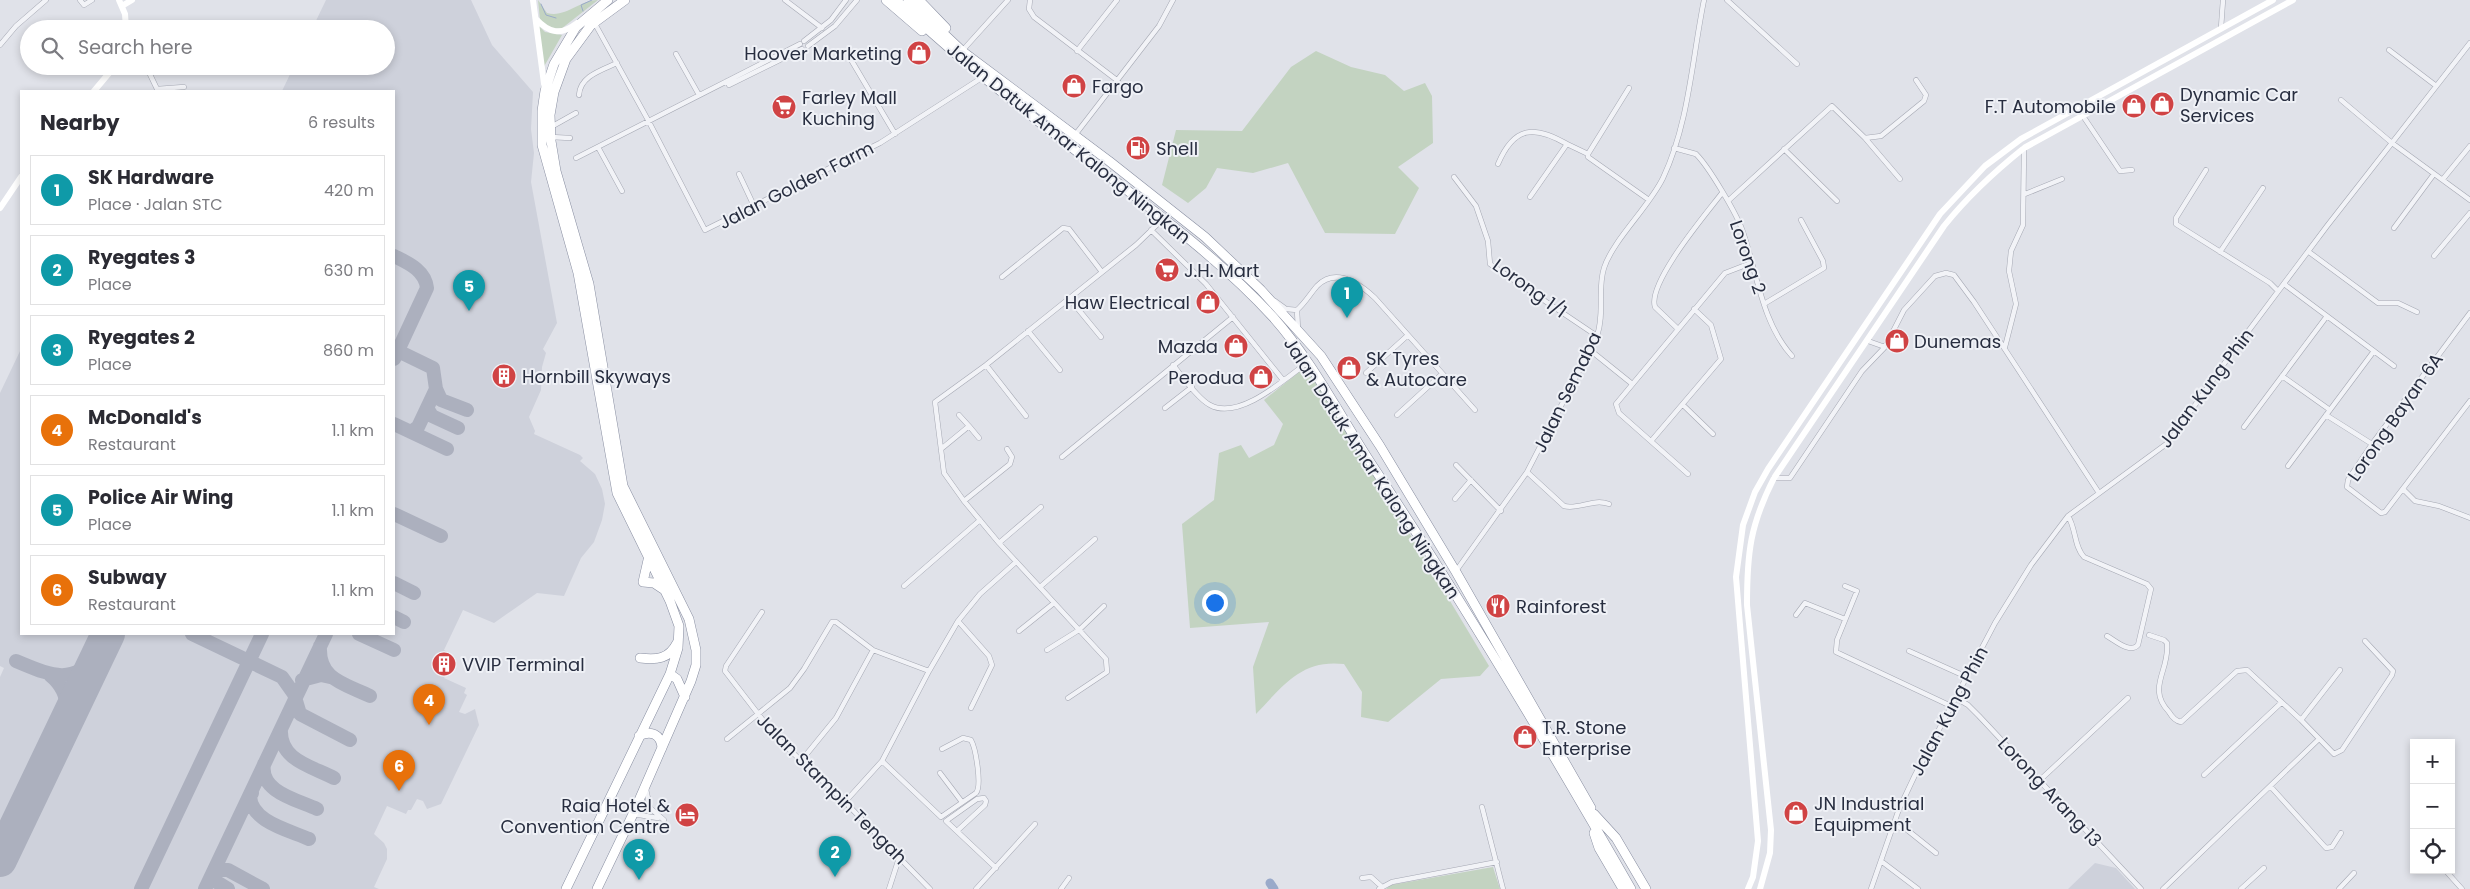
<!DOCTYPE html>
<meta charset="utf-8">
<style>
:root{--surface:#fff;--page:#f7f7f7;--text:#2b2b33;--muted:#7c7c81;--line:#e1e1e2;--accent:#0f766e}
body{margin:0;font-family:Poppins,sans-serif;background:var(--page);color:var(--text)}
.controls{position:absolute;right:15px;bottom:15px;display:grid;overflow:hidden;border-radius:0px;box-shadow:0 2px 8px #0003}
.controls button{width:45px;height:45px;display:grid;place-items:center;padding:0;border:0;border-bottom:1px solid var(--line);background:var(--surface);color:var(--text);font:25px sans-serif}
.you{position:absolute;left:1214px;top:602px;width:18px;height:18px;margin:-12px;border:4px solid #fff;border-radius:50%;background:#1a73e8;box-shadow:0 0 0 8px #1a73e833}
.badge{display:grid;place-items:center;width:32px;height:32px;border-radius:50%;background:var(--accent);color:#fff;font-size:16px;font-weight:700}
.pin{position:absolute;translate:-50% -41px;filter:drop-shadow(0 1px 2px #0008)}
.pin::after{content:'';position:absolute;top:26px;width:18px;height:15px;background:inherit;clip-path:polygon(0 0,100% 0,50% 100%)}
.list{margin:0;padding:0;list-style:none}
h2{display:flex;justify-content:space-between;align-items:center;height:65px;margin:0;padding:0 20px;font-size:21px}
h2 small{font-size:16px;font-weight:400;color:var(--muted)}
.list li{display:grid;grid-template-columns:32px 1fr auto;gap:15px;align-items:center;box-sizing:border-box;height:70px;margin:0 10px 10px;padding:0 10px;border:1px solid var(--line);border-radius:0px}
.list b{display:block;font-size:19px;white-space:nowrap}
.list p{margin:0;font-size:16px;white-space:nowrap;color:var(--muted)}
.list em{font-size:16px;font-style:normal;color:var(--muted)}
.icon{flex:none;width:28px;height:28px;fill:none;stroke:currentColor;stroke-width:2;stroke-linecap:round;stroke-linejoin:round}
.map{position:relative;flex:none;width:2470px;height:889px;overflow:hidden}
.search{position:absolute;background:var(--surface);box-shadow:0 2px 8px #0003;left:20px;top:20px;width:375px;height:55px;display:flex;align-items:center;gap:12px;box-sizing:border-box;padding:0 18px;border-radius:28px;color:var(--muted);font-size:19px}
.panel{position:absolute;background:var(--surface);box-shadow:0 2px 8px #0003;left:20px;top:90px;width:375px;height:545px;border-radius:0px}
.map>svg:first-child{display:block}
</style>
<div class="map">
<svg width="2470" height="889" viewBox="0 0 2470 889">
<rect width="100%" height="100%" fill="#e0e2e9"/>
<path fill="#ced1db" d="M326,0h145l21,45 41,47 -2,37 3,24 -3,29 26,141 -14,26 3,4 -4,14 -1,23 -12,27 6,14 -1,3 46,21 3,3 -3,3 15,13 7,15 3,15 -3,16 -8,22 -13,16 -17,38 -27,-3 -43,30 -31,-13 -19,40 7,4 -4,8 5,3 -8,13 22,10 -2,5 3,2 -8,17 6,2 10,-5 4,16 -38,79 -14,5 -4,-8 -6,-2 -6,11h-3l-2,4 -19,-8 -13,28 10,9 3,6v10l-13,28 5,2h-379v-212l4,-9 -4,-2v-273l21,-44v285h373v-543h-112l12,-25h92v-37h-74z
M2095,863l21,5 19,21h-67z"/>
<path fill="#c3d3c1" d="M538,0l9,13c19,5 32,-13 51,-13l-37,29 -12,-1 -9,-8z
M537,24l8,8 17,3 -20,35z
M1316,51l35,16 34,8 19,16 21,-8 7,13 1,47 -35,24 21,21 -24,46 -70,-1 -37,-70 -35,10 -36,-5 -11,20 -18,15 -26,-18 14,-55 66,1 49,-64z
M1304,368l29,38 156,260 -9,10 -39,3 -53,43 -27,-5 1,-25 -18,-28c-43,-5 -61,22 -88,50l-3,-47 16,-45 -79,6 -8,-104 32,-24 5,-47 22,-8 8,13 25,-13 9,-21 -19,-24z
M1493,867l7,22h-114l5,-4z"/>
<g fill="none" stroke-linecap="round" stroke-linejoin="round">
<path stroke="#9aaaca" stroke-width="1" d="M541,4l5,11 10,3
M583,11l-2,-6 11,-5"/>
<path stroke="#9aaaca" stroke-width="9" d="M1270,883l4,6"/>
<path stroke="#acb0be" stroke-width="14" d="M394,256c14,7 31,14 33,32l-33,71
M398,351l35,17 3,21 5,11 26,10
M427,408l5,8 26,12
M394,424l53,25
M411,432l7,-5 18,-38
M394,514l47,22
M394,583l20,10
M394,617l10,5
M192,634l90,43 12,17 6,20 50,26
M359,634l35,16
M102,645l13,-11
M320,646c-2,34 25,38 50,50
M16,661c32,13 55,26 81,-5
M50,675c16,13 20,30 15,49
M302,680l19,-5 9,2
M281,729c-2,31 30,37 53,49
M264,764c-5,28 34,36 53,45
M252,793l-2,3c1,26 39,34 59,43
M141,889l121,-255
M205,889l121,-255
M228,889l-13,-8 -3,-6 8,-5h8l35,19"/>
<path stroke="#acb0be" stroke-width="34" d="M0,860l108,-226"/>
<defs>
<path id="street" d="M80,0l4,5 8,-5
M785,0l37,28
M1030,0l-1,9 5,8 84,64
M1727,0l70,64
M594,22l54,98 57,110 175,-87 103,-66
M2221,28l2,-28
M804,41l27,-21 15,-20
M0,45l16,-19 30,-26
M808,46l27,-20 22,-26
M2389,50l46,35
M962,51l46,-51
M1077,51l40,-51
M676,54l23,41
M850,58l45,76
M146,66l11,23 27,-2
M727,81l2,4 73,-36
M1629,88l-41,66v3l61,43
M579,95c1,-19 23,-25 38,-32
M2341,100l51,43 78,57
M2083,116l37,55 12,-1
M551,127l25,-14
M1075,135l84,-109 14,-26
M551,137l19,1
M1865,138l16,-2 43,-35 2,-6 -10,-15
M598,147l24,44
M1674,148l22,6c13,13 41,60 47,78 14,41 19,91 49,124
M1784,149l53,52
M576,158l224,-114
M1498,164c16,-38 36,-39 69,-20
M2206,170l-30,48v6l94,59 8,8
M739,174l15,32
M1454,177l22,29 12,35 2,23 107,72
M2443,179l27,-33
M2025,194l37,-15
M1530,197l37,-53 21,10
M1728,201l104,-95 33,32 35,41
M2394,228l40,-54
M1151,230l55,54 77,96
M2220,252l43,-64
M2309,252l69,51h20l19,9
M2434,256l36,-43
M1002,277l61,-49 6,1 33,43
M2284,284l110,82
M1069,298l32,39
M1275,301l11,8 11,1c8,-7 13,-16 20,-24 19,-19 43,-2 58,12l100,112
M1764,304l60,-36 -1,-7 -22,-41
M1297,310l1,19
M2470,313l-98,131 -24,36 -1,7 34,26 4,-1 85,-111
M1678,329l-23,-22c-8,-24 51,-93 67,-114
M1028,331l32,39
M1868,341l17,6
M2005,347l11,-43 -7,-33 2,-20 12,-26 1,-77
M1590,350l41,33
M986,365l40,51
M1173,365c9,11 25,34 37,40 29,16 75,-26 98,-43
M1366,373l42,-38
M2282,376l48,34
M1683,405l30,29
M1165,408l27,-21
M959,415l10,11
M1397,415l45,-41
M2326,415l46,29
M2244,427l83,-111
M1652,440l69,-81 -10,-34 -17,-16
M941,449l28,-23 10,12
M1062,457l171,-140
M1456,465l45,46
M2288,466l86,-115
M1527,472l37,34c15,4 29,-8 45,-2
M1688,474l-69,-61 -3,-9 109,-131 26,-10
M1774,478h16l72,-107 23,-24 19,-37 31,-34 11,-3 8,2 20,27 125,191
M2403,489l12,12 24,5 31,12
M1455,499l16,-19
M964,501l46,-37 2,-7 -5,-8
M2068,516c8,12 6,31 16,41l63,27 4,5 -13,56c-8,9 -22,-4 -31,-9
M999,543l42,-36
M1456,571l71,-99 70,-136c8,-23 0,-46 7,-68 9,-28 45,-61 59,-90 26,-55 29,-119 41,-178
M904,586l76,-66
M1845,586l12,5 -20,49 -1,12 115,54
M1040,587l55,-48
M762,612l-36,54 -1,5 51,66 69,65 85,87
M1796,615l9,-12 40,16
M958,621l31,35 3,9 -21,43
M1019,631l35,-28
M2149,635l15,5 3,3c3,28 -21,44 2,69 3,5 6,9 12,10l56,-51 10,-1 54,50 33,34 8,-4 50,-75 1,-4 -28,-30
M1047,650l32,-20 25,-24
M1909,651l58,26
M1068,698l39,-26 -1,-13 -107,-116 -35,-42 -20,-28 -9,-71 51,-37 150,-120 28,-27
M1956,698l12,7 11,11 162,173
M2301,720l39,-50
M727,739l63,-51 14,-19 28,-47h4l37,28 56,21
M801,761l35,-43 37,-68
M882,761l59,56 35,-24c6,-7 0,-44 -5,-53l-8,-2 -21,11
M940,773l22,29
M2204,775l77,-72
M2040,780l88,-82
M2271,787l55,61 6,-1 9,-14
M646,789l4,19 14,12
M845,802l37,-41 47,-90 29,-50 22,-27 36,-32
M1482,807l21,82
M633,814l25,4
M1893,826l13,3 30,24
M957,831l28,-26 1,-4 -2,-3 -7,1 -31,22 50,47
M1881,861l37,28
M2445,870l17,19
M1362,878l9,-1 10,9
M889,889l10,-31
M976,889l59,-65
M1061,889l8,-11
M1379,889l13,-7 105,-20
M1871,889l28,-80 16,-34 80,-152 36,-58 37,-49 101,-74 57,-81 101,-135 143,-183
M2163,889l156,-150
M2241,889l23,-21
M2339,889l15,-16"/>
<path id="highway" d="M886,0l36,31
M896,0c71,67 149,127 227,187 52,40 105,81 150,130 40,45 68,101 101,151 91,137 175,278 257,421
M908,0l54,51 147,110 96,76 56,53 60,66 59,90 76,126 135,236
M919,0l27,28
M648,560l-5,22 11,1 9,6
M640,658c17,2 29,1 37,-15
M670,674l7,5 8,18
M639,736c12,-6 22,-2 23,12
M1594,814l22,24 30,51
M1594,833l5,15 24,41
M566,889l104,-215 8,-26 1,-22 -9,-25 -53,-108 -39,-220 -36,-128v-34l3,-20 9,-27 22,-37 32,-27
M597,889l36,-75 58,-133 5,-16v-15l-7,-31 -66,-133 -34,-202 -33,-113 -5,-30 -1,-26 4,-23 12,-33 25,-34 34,-25"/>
</defs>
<use href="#street" stroke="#a5a8b3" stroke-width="5.5"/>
<use href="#highway" stroke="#878da0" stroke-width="10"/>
<use href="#street" stroke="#f2f3f7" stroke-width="4.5"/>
<path stroke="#fff" stroke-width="6" d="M119,0l6,14 1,15
M533,0l12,91
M122,6l10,-6
M536,19c13,14 25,17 41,4
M94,91l21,-25
M0,208l21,-31
M1748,889l5,-12 5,-36 -22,-264 7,-52 12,-33 13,-23 172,-255 45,-48 36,-27 252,-139
M1760,889l10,-36 1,-23 -24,-225c0,-52 3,-80 27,-127l170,-252c24,-30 50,-54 80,-78l269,-148"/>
<use href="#highway" stroke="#fff" stroke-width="9"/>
</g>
<defs>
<symbol id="shop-disc" viewBox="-11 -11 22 22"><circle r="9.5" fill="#d04344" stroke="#eff1f6"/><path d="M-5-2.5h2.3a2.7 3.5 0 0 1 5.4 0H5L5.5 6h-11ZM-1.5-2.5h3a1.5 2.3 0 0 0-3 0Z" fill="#fff"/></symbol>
<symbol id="supermarket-disc" viewBox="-11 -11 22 22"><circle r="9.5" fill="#d04344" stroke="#eff1f6"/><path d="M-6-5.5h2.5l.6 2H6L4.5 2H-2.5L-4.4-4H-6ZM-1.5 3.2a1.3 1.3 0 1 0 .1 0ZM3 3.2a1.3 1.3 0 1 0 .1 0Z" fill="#fff"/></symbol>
<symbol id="fuel-disc" viewBox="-11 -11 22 22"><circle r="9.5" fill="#d04344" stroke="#eff1f6"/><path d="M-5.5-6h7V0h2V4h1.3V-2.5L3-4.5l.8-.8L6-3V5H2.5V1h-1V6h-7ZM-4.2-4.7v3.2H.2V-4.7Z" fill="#fff"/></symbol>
<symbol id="building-disc" viewBox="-11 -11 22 22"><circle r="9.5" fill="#d04344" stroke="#eff1f6"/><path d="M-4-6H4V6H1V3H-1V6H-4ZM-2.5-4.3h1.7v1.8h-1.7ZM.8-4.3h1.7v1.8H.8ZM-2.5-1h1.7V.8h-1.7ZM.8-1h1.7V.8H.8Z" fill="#fff"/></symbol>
<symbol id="restaurant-disc" viewBox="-11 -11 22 22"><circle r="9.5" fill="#d04344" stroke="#eff1f6"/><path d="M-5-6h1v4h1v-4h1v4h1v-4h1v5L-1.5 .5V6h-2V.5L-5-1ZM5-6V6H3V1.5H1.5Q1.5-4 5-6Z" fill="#fff"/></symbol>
<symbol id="hotel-disc" viewBox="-11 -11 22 22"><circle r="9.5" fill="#d04344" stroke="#eff1f6"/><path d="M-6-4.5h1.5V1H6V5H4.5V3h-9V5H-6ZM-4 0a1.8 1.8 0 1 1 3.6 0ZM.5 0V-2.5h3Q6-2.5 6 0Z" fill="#fff"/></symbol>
</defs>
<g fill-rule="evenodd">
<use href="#shop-disc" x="905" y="39" width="28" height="28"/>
<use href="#shop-disc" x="1060" y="72" width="28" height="28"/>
<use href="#shop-disc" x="2148" y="90" width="28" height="28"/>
<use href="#shop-disc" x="2120" y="92" width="28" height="28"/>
<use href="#supermarket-disc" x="770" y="93" width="28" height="28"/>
<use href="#fuel-disc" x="1124" y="134" width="28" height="28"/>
<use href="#supermarket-disc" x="1153" y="256" width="28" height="28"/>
<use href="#shop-disc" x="1194" y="288" width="28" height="28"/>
<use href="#shop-disc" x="1883" y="327" width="28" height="28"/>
<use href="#shop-disc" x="1222" y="332" width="28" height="28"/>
<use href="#shop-disc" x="1335" y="354" width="28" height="28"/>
<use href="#building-disc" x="490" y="362" width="28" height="28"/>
<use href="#shop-disc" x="1247" y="363" width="28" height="28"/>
<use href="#restaurant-disc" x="1484" y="592" width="28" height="28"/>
<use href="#building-disc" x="430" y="650" width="28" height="28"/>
<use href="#shop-disc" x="1511" y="723" width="28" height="28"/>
<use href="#shop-disc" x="1782" y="799" width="28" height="28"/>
<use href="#hotel-disc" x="673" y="801" width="28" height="28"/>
</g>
<g text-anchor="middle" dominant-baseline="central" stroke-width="4" stroke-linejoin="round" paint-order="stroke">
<g font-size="18" fill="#282e40" stroke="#eff1f6" text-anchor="start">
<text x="902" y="53" text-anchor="end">Hoover Marketing</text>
<text x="1092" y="86">Fargo</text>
<text x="2180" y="94">Dynamic Car<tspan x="2180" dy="21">Services</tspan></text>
<text x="802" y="97">Farley Mall<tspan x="802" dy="21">Kuching</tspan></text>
<text x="2116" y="106" text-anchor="end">F.T Automobile</text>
<text x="1156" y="148">Shell</text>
<text x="1184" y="270">J.H. Mart</text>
<text x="1190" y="302" text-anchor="end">Haw Electrical</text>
<text x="1914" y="341">Dunemas</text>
<text x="1218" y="346" text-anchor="end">Mazda</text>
<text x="1366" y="358">SK Tyres<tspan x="1366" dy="21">&amp; Autocare</tspan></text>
<text x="522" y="376">Hornbill Skyways</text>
<text x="1244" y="377" text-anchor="end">Perodua</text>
<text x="1516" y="606">Rainforest</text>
<text x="462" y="664">VVIP Terminal</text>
<text x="1542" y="727">T.R. Stone<tspan x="1542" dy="21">Enterprise</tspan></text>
<text x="1814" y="803">JN Industrial<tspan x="1814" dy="21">Equipment</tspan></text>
<text x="670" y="805" text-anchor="end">Raia Hotel &amp;<tspan x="670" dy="21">Convention Centre</tspan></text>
</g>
<g font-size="18" fill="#282e40" stroke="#eff1f6">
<text transform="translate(1069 143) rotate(39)">Jalan Datuk Amar Kalong Ningkan</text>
<text transform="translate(796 185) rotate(-27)">Jalan Golden Farm</text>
<text transform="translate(1748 257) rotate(71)">Lorong 2</text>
<text transform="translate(1530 288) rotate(36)">Lorong 1/1</text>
<text transform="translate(2206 388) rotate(-53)">Jalan Kung Phin</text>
<text transform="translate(1567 392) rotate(-64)">Jalan Semaba</text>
<text transform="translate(2395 417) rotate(-55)">Lorong Bayan 6A</text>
<text transform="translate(1372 468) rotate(57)">Jalan Datuk Amar Kalong Ningkan</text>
<text transform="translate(1949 711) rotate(-62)">Jalan Kung Phin</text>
<text transform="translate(832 789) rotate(45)">Jalan Stampin Tengah</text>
<text transform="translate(2050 792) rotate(47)">Lorong Arang 13</text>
</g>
</g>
</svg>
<div class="controls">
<button>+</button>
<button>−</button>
<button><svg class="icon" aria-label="locate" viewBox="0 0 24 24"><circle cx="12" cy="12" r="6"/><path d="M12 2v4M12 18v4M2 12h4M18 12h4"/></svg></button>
</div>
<div class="you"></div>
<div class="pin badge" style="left:1347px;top:318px;background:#0f9aa8">1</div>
<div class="pin badge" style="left:835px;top:877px;background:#0f9aa8">2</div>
<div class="pin badge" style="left:639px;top:880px;background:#0f9aa8">3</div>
<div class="pin badge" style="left:429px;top:725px;background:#e8710a">4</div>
<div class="pin badge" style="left:469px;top:311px;background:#0f9aa8">5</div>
<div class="pin badge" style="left:399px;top:791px;background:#e8710a">6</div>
<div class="search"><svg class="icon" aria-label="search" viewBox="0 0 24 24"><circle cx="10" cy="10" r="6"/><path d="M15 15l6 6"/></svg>Search here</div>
<section class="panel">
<h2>Nearby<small>6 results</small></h2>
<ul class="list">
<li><span class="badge" style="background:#0f9aa8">1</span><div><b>SK Hardware</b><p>Place · Jalan STC</p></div><em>420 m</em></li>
<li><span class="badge" style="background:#0f9aa8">2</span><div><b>Ryegates 3</b><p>Place</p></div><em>630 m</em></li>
<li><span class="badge" style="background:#0f9aa8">3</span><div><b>Ryegates 2</b><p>Place</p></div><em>860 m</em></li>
<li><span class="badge" style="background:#e8710a">4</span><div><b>McDonald's</b><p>Restaurant</p></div><em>1.1 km</em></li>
<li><span class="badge" style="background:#0f9aa8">5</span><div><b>Police Air Wing</b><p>Place</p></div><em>1.1 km</em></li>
<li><span class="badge" style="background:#e8710a">6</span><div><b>Subway</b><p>Restaurant</p></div><em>1.1 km</em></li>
</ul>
</section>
</div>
